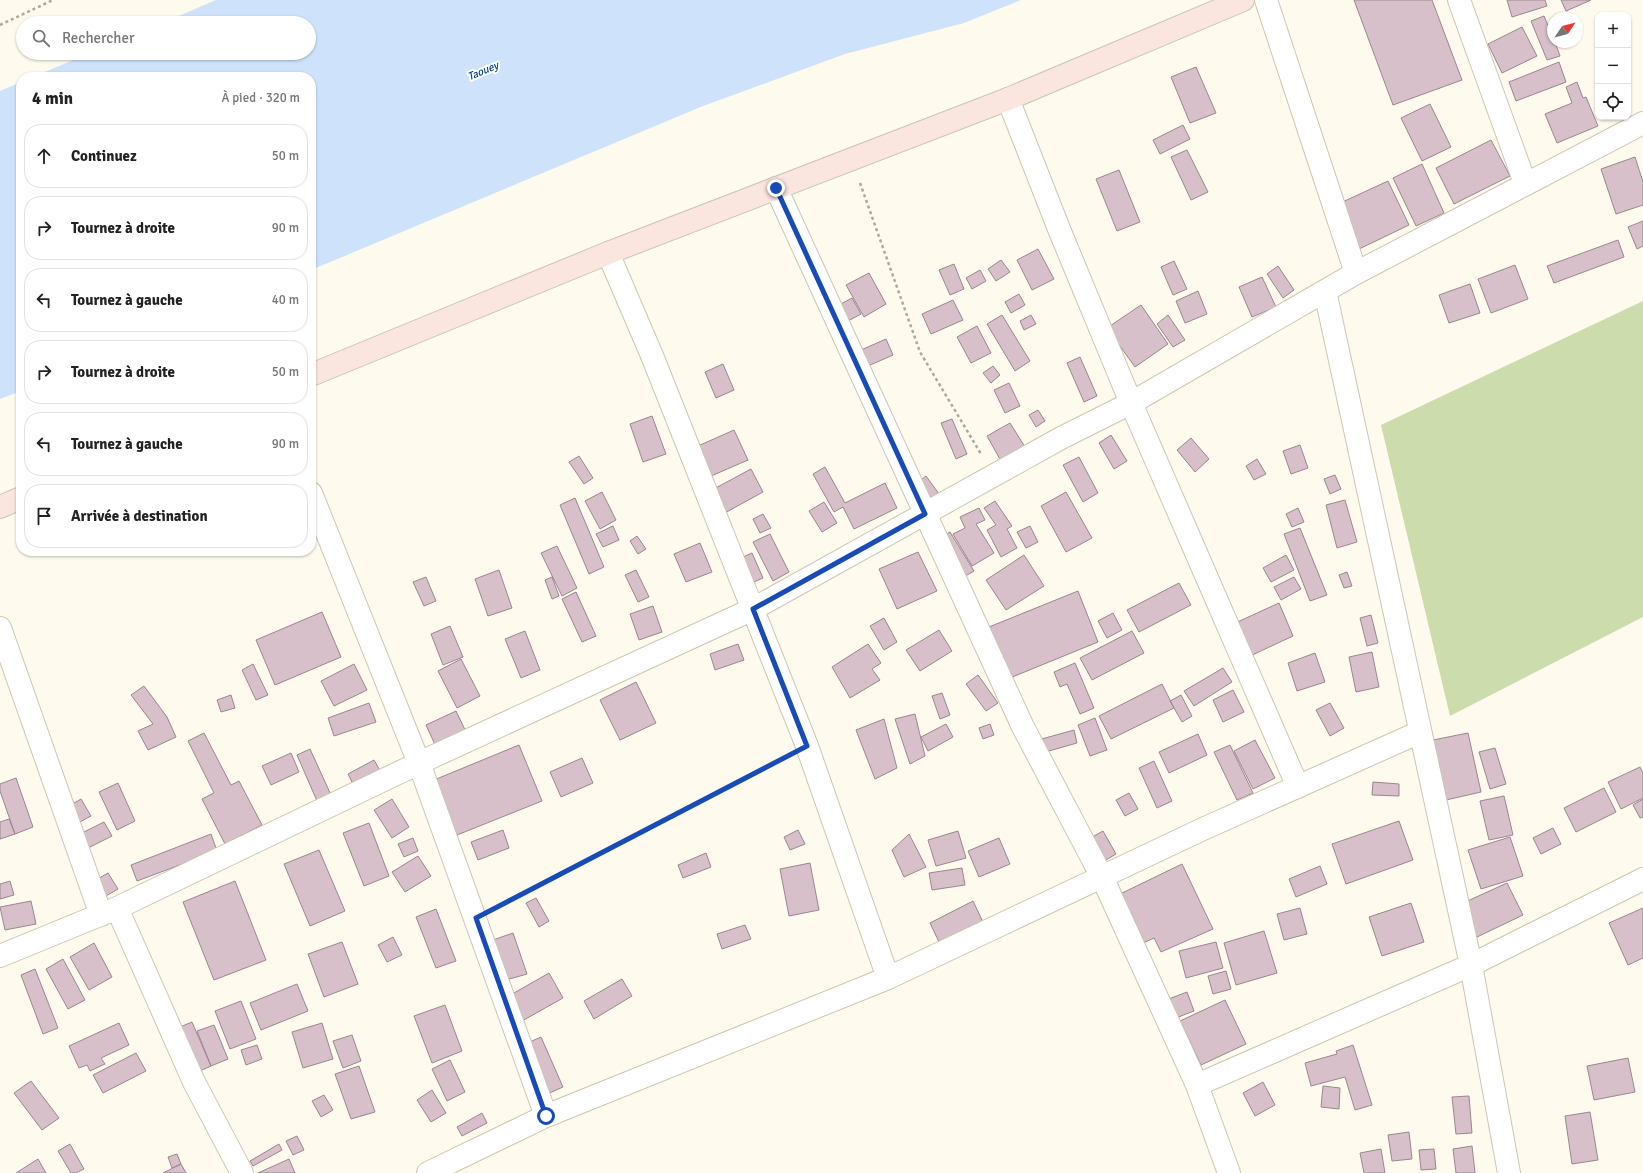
<!DOCTYPE html>
<html lang="fr">
<meta charset="utf-8">
<style>
:root{--surface:#fff;--page:#f2f2f2;--text:#222;--muted:#767676;--line:#e0e0e0}
body{margin:0;font-family:Signika,sans-serif;background:var(--page);color:var(--text)}
.controls{position:absolute;right:12px;top:12px;display:grid;overflow:hidden;border-radius:8px;box-shadow:0 1px 3px #0004}
.controls button{width:36px;height:36px;display:grid;place-items:center;padding:0;border:0;border-bottom:1px solid var(--line);background:var(--surface);color:var(--text);font:20px sans-serif}
.compass{position:absolute;left:1547px;top:12px;width:36px;height:36px;border-radius:50%;background:var(--surface);box-shadow:0 1px 3px #0004;rotate:55deg}
.stop{position:absolute;width:12px;height:12px;margin:-9px;border:3px solid #174cb8;border-radius:50%;background:#fff}
.stop.end{background:#174cb8;border-color:#fff;box-shadow:0 1px 4px #0008}
.list{margin:0;padding:0;list-style:none}
h2{display:flex;justify-content:space-between;align-items:center;height:52px;margin:0;padding:0 16px;font-size:17px}
h2 small{font-size:13px;font-weight:400;color:var(--muted)}
.list li{display:grid;grid-template-columns:26px 1fr auto;gap:12px;align-items:center;box-sizing:border-box;height:64px;margin:0 8px 8px;padding:0 8px;border:1px solid var(--line);border-radius:16px}
.list b{display:block;font-size:15px;white-space:nowrap}
.list em{font-size:13px;font-style:normal;color:var(--muted)}
.icon{flex:none;width:22px;height:22px;fill:none;stroke:currentColor;stroke-width:2;stroke-linecap:round;stroke-linejoin:round}
.map{position:relative;flex:none;width:1643px;height:1173px;overflow:hidden}
.search{position:absolute;background:var(--surface);box-shadow:0 1px 3px #0004;left:16px;top:16px;width:300px;height:44px;display:flex;align-items:center;gap:10px;box-sizing:border-box;padding:0 14px;border-radius:22px;color:var(--muted);font-size:15px}
.panel{position:absolute;background:var(--surface);box-shadow:0 1px 3px #0004;left:16px;top:72px;width:300px;height:484px;border-radius:16px}
.map>svg:first-child{display:block}
</style>
<div class="map">
<svg width="1643" height="1173" viewBox="0 0 1643 1173">
<rect width="100%" height="100%" fill="#fefaed"/>
<path fill="#ccdcac" d="M1643,301v316l-193,99 -69,-291z"/>
<path fill="#cee2fb" d="M216,0h805l-57,23 -119,31 -142,52 -392,164v-193h-278l57,-24h219v-30h-147z
M21,82v309l-21,8v-308z"/>
<path fill="#d7c0c9" stroke="#9c868f" d="M1354,0h78l30,80 -69,25z
M1507,0h38l2,6 -35,11z
M1561,0h30l-25,11z
M1544,16l9,22v4h2l5,14 -13,4 -16,-39z
M1522,27l15,29 -35,17 -14,-29z
M1559,62l7,20 -50,19 -7,-19z
M1196,67l20,46 -26,10 -19,-46z
M1577,82l6,16 3,-1 12,29 -41,17 -12,-29 27,-11 -6,-16z
M1430,104l21,43 -29,14 -21,-43z
M1183,125l7,14 -30,15 -7,-14z
M1491,140l19,36 -56,28 -18,-36z
M1187,150l21,42 -17,8 -20,-43z
M1635,157l8,25v23l-27,9 -15,-45z
M1422,164l22,49 -28,13 -23,-48z
M1119,170l21,52 -23,9 -21,-52z
M1388,181l21,44 -52,25 -21,-45z
M1643,221v25l-6,3 -9,-22z
M1618,240l6,17 -70,26 -7,-17z
M1038,249l16,30 -22,11 -15,-30z
M1001,260l9,12 -14,9 -8,-12z
M1174,261l13,28 -14,6 -12,-28z
M954,264l10,25 -14,6 -11,-25z
M1515,265l13,34 -37,14 -13,-34z
M1278,266l16,24 -11,8 -16,-24z
M980,270l6,11 -14,8 -6,-11z
M869,273l17,31 -22,13 -18,-32z
M1262,277l14,30 -24,10 -13,-30z
M1470,284l10,29 -31,10 -10,-28z
M1198,291l9,23 -22,9 -9,-22z
M1019,294l6,11 -14,8 -6,-11z
M852,298l9,16 -13,7 -9,-16z
M953,300l10,20 -32,14 -9,-20z
M1141,305l27,39 -33,23 -28,-39z
M1002,315l28,46 -15,10 -28,-47z
M1031,315l5,9 -12,6 -4,-9z
M1168,315l17,25 -12,7 -16,-23z
M977,326l14,27 -20,10 -14,-26z
M886,339l7,16 -25,11 -7,-16z
M1080,357l17,39 -13,6 -17,-39z
M723,364l11,26 -18,8 -11,-26z
M993,366l7,9 -9,8 -8,-10z
M1009,383l11,23 -15,7 -11,-23z
M1038,410l7,11 -9,6 -7,-12z
M652,416l14,38 -23,8 -13,-38z
M952,419l15,35 -11,5 -15,-36z
M1010,423l15,24 -24,14 -14,-25z
M734,430l14,30 -37,16 -13,-30z
M1111,435l16,26 -13,8 -15,-26z
M1191,438l18,21 -14,13 -18,-22z
M1300,445l8,23 -17,6 -8,-23z
M579,456l14,22 -9,6 -15,-22z
M1079,457l19,36 -15,9 -20,-37z
M1257,459l9,15 -12,6 -8,-14z
M825,467l20,36 40,-20 12,25 -43,21 -11,-22 -9,5 -21,-38z
M751,469l12,23 -40,22 -13,-23z
M1335,475l6,14 -11,5 -6,-15z
M926,476l13,18 -13,9 -13,-17z
M602,492l14,28 -16,9 -15,-28z
M1066,492l26,46 -26,14 -25,-46z
M575,498l29,69 -15,7 -29,-69z
M1345,500l12,42 -20,6 -11,-43z
M995,501l17,25 -5,3 10,19 -16,9 -14,-27 9,-5 -12,-17z
M824,502l13,21 -15,9 -13,-21z
M979,508l6,12 -9,4 18,29 -22,13 -19,-32 12,-6 -5,-11z
M1298,508l6,14 -12,5 -6,-13z
M763,514l8,14 -11,5 -7,-14z
M613,526l6,14 -16,7 -7,-13z
M1030,526l8,16 -12,6 -9,-16z
M1300,528l27,67 -17,6 -26,-67z
M950,532l24,39 -12,7 -23,-39z
M770,534l19,38 -16,9 -20,-39z
M637,536l9,13 -8,5 -8,-13z
M700,543l12,29 -26,10 -12,-28z
M557,546l20,42 -15,8 -21,-43z
M918,552l19,39 -40,18 -18,-40z
M752,553l11,25 -16,7 -11,-25z
M1024,555l20,31 -38,24 -20,-30z
M1286,555l8,15 -23,12 -8,-14z
M499,570l13,38 -24,8 -13,-37z
M636,570l13,27 -11,5 -13,-27z
M1347,572l5,14 -8,2 -5,-13z
M426,577l10,24 -12,5 -11,-24z
M552,577l7,19 -7,3 -7,-19z
M1294,577l7,12 -20,11 -7,-13z
M1179,583l12,22 -52,27 -12,-22z
M1078,591l20,51 -93,38 -21,-51z
M576,592l20,44 -14,6 -20,-43z
M1279,603l14,33 -45,21 -15,-33z
M653,606l9,26 -23,8 -9,-26z
M322,612l19,45 -66,28 -19,-45z
M1113,613l9,17 -15,8 -9,-17z
M1371,615l7,28 -11,3 -7,-28z
M884,618l13,24 -13,8 -14,-24z
M450,626l13,31 -20,8 -12,-31z
M939,630l13,21 -32,20 -14,-21z
M525,631l15,39 -19,8 -16,-39z
M1132,631l12,22 -52,27 -12,-22z
M738,644l6,16 -29,10 -5,-16z
M868,644l13,19 -9,6 8,11 -30,18 -18,-31z
M1372,652l7,35 -23,5 -7,-35z
M1315,653l10,29 -28,9 -9,-28z
M461,659l19,37 -23,12 -19,-37z
M1075,663l19,45 -14,6 -13,-30 -7,3 -6,-15z
M253,664l15,31 -12,5 -14,-30z
M354,664l13,26 -33,16 -13,-25z
M1223,668l9,14 -38,24 -10,-15z
M978,675l20,28 -12,8 -20,-27z
M636,682l20,41 -36,17 -20,-40z
M1162,684l12,24 -63,31 -12,-23z
M144,686l23,31 9,20 -28,13 -10,-19 15,-7 -22,-29z
M1233,690l11,22 -21,10 -10,-22z
M942,693l8,22 -10,4 -8,-23z
M231,695l4,13 -14,4 -4,-12z
M1181,695l11,21 -10,6 -12,-21z
M369,703l7,19 -42,14 -6,-18z
M1330,703l14,25 -14,8 -14,-26z
M456,711l11,23 -30,15 -11,-24z
M915,714l10,42 -15,8 -15,-45z
M1095,718l12,32 -17,6 -12,-31z
M884,719l13,49 -22,11 -19,-49z
M946,724l7,13 -25,14 -7,-14z
M990,724l4,11 -11,4 -4,-11z
M1074,730l3,13 -35,10 -4,-13z
M204,733l27,52 8,-4 23,44 -37,19 -23,-45 12,-6 -26,-52z
M1468,733l13,59 -35,8 -13,-60z
M1198,734l9,21 -38,18 -10,-21z
M1255,740l20,38 -22,11 -19,-38z
M519,745l23,56 -85,34 -23,-55z
M1230,745l23,48 -16,7 -23,-48z
M1495,748l11,36 -16,5 -11,-37z
M310,749l21,46 -14,6 -20,-46z
M291,753l8,19 -28,13 -9,-19z
M582,758l11,25 -32,14 -11,-25z
M374,760l8,14 -27,14 -7,-14z
M1154,761l18,40 -15,7 -18,-40z
M1640,767l3,6v25l-22,11 -13,-27z
M16,778l17,49 -18,7 -15,-43v-7z
M1373,782l26,2v12l-27,-1z
M118,783l17,38 -18,9 -18,-38z
M1604,788l12,24 -40,20 -12,-24z
M1129,793l9,16 -13,7 -9,-16z
M1504,796l9,39 -24,5 -9,-39z
M81,799l10,17 -13,7 -9,-17z
M392,799l17,28 -17,11 -18,-28z
M1643,799v18l-3,1 -7,-13z
M9,819l6,15 -15,5v-17z
M1399,821l14,39 -67,24 -14,-40z
M104,822l8,14 -26,13 -8,-14z
M369,823l20,53 -25,10 -21,-53z
M1553,828l8,16 -20,10 -8,-16z
M503,830l6,18 -31,12 -7,-18z
M798,830l7,14 -15,6 -6,-13z
M958,831l8,27 -30,8 -8,-26z
M1103,831l13,23 -15,9 -14,-23z
M211,834l6,17 -80,30 -6,-16z
M909,834l17,33 -22,10 -12,-27z
M1510,837l13,39 -42,13 -13,-39z
M413,838l5,13 -14,6 -6,-13z
M999,838l11,26 -31,13 -11,-26z
M319,850l26,61 -35,15 -26,-62z
M706,853l5,14 -28,11 -5,-13z
M418,856l13,20 -26,16 -13,-20z
M810,863l9,47 -30,6 -9,-47z
M1182,864l31,65 -52,23 -7,-14 -15,7 -23,-49z
M1320,866l7,18 -31,13 -7,-18z
M962,868l3,17 -33,5 -3,-17z
M108,873l10,16 -12,7 -10,-16z
M10,881l4,14 -14,4v-15z
M235,881l31,79 -52,20 -31,-78z
M1507,883l16,32 -46,22 -16,-33z
M536,898l13,23 -10,6 -13,-24z
M31,901l5,23 -31,6 -5,-23z
M973,901l10,21 -43,22 -10,-21z
M1411,903l13,39 -42,14 -13,-39z
M1300,908l7,26 -23,6 -7,-26z
M1643,908v50l-15,7 -19,-42z
M436,909l20,52 -20,7 -20,-51z
M745,925l6,14 -29,10 -5,-15z
M1264,931l13,42 -41,12 -12,-42z
M513,933l14,41 -21,6 -13,-40z
M393,937l9,18 -15,7 -9,-17z
M342,942l16,42 -34,13 -16,-43z
M1216,942l7,26 -37,10 -7,-27z
M94,943l18,34 -23,13 -19,-33z
M63,959l22,41 -17,9 -22,-40z
M35,969l23,59 -15,6 -22,-59z
M1226,971l5,18 -18,5 -5,-18z
M549,973l14,25 -41,23 -15,-24z
M622,979l10,17 -38,23 -10,-18z
M297,984l11,27 -47,19 -11,-27z
M1187,992l7,19 -21,8 -7,-19z
M1225,1000l21,44 -45,21 -21,-44z
M241,1001l15,38 -26,10 -15,-38z
M445,1005l17,46 -30,12 -18,-47z
M192,1022l19,44 -18,8 -20,-44z
M119,1023l10,22 -28,13 4,6 -15,7 -3,-6 -8,3 -10,-22z
M322,1023l11,36 -30,9 -11,-36z
M214,1025l14,34 -17,7 -14,-35z
M352,1035l9,26 -18,7 -10,-27z
M541,1037l22,50 -18,8 -22,-50z
M257,1045l5,14 -16,6 -5,-15z
M1353,1045l19,60 -17,5 -10,-33 -34,9 -6,-23 32,-9 -1,-3z
M136,1053l10,18 -43,22 -10,-18z
M1628,1058l7,34 -41,8 -7,-34z
M450,1060l15,32 -18,9 -15,-32z
M359,1066l16,46 -24,7 -16,-45z
M31,1081l28,37 -17,12 -28,-37z
M1263,1082l12,23 -20,11 -12,-23z
M1323,1086l17,2 -1,21 -18,-2z
M432,1090l14,23 -15,9 -14,-22z
M324,1095l9,15 -12,7 -9,-16z
M1469,1096l3,37 -16,1 -4,-37z
M1590,1112l8,48 -26,4 -7,-48z
M482,1113l5,10 -25,13 -5,-9z
M1409,1132l3,27 -20,2 -4,-26z
M297,1136l7,14 -11,5 -7,-14z
M70,1144l14,25 -8,4h-5l-13,-22z
M279,1144l3,6 -29,16 -3,-5z
M1472,1146l3,27h-19l-3,-24z
M1381,1149l4,24h-21l-4,-20z
M1434,1149l2,20 -15,1 -2,-20z
M177,1154l4,10 -9,4 -4,-11z
M38,1159l8,14h-30z
M289,1159l6,14h-37z
M181,1164l5,9h-23z"/>
<g fill="none" stroke-linecap="round" stroke-linejoin="round">
<defs>
<path id="street" d="M1266,0l90,273
M1459,0l66,183
M1008,99l51,130 72,174 167,384
M776,188l247,539 79,150 95,208 32,88
M608,253l45,105 154,388 81,232
M1325,291l146,674 38,208
M311,493l108,270 127,353
M0,628l101,287
M117,908l77,174 48,91
M0,956l117,-48 302,-145 334,-154 310,-172 68,-34 225,-130 287,-150
M1197,1085l274,-120 172,-86
M428,1173l118,-57 342,-138 315,-149 217,-97"/>
<path id="secondary" d="M311,375l297,-122 400,-154 235,-99
M0,507l21,-9"/>
</defs>
<use href="#street" stroke="#cdc6b2" stroke-width="24"/>
<use href="#secondary" stroke="#cdc6b2" stroke-width="24"/>
<path stroke="#aca99e" stroke-width="2.5" stroke-dasharray="3 3" stroke-linecap="butt" d="M0,25l53,-25
M860,183l60,169 61,102
M497,906l287,-148"/>
<use href="#street" stroke="#fff" stroke-width="22"/>
<use href="#secondary" stroke="#fae5df" stroke-width="22"/>
</g>
<g fill="none" stroke-linecap="round" stroke-linejoin="round">
<path stroke="#174cb8" stroke-width="5" d="M546,1116l-70,-198 331,-172 -54,-137 172,-95 -149,-326"/>
</g>
<g text-anchor="middle" dominant-baseline="central" stroke-width="4" stroke-linejoin="round" paint-order="stroke">
<g font-size="11" font-style="italic" fill="#00458b" stroke="#fff">
<text transform="translate(483 71) rotate(-23)">Taouey</text>
</g>
</g>
</svg>
<div class="controls">
<button>+</button>
<button>−</button>
<button><svg class="icon" aria-label="locate" viewBox="0 0 24 24"><circle cx="12" cy="12" r="6"/><path d="M12 2v4M12 18v4M2 12h4M18 12h4"/></svg></button>
</div>
<svg class="compass" viewBox="-18 -18 36 36"><path d="M0-13l5 13h-10z" fill="#e53935"/><path d="M0 13l5-13h-10z" fill="#767676"/></svg>
<div class="stop" style="left:546px;top:1116px"></div>
<div class="stop end" style="left:776px;top:188px"></div>
<div class="search"><svg class="icon" aria-label="search" viewBox="0 0 24 24"><circle cx="10" cy="10" r="6"/><path d="M15 15l6 6"/></svg>Rechercher</div>
<section class="panel">
<h2>4 min<small>À pied · 320 m</small></h2>
<ul class="list">
<li><svg class="icon" aria-label="ahead" viewBox="0 0 24 24"><path d="M12 20V5M6 11l6-6 6 6"/></svg><div><b>Continuez</b></div><em>50 m</em></li>
<li><svg class="icon" aria-label="right" viewBox="0 0 24 24"><path d="M7 20v-9h11M14 6l5 5-5 5"/></svg><div><b>Tournez à droite</b></div><em>90 m</em></li>
<li><svg class="icon" aria-label="left" viewBox="0 0 24 24"><path d="M17 20v-9H6M10 6l-5 5 5 5"/></svg><div><b>Tournez à gauche</b></div><em>40 m</em></li>
<li><svg class="icon" aria-label="right" viewBox="0 0 24 24"><path d="M7 20v-9h11M14 6l5 5-5 5"/></svg><div><b>Tournez à droite</b></div><em>50 m</em></li>
<li><svg class="icon" aria-label="left" viewBox="0 0 24 24"><path d="M17 20v-9H6M10 6l-5 5 5 5"/></svg><div><b>Tournez à gauche</b></div><em>90 m</em></li>
<li><svg class="icon" aria-label="arrive" viewBox="0 0 24 24"><path d="M6 21V4h12l-3 4 3 4H6"/></svg><div><b>Arrivée à destination</b></div></li>
</ul>
</section>
</div>
